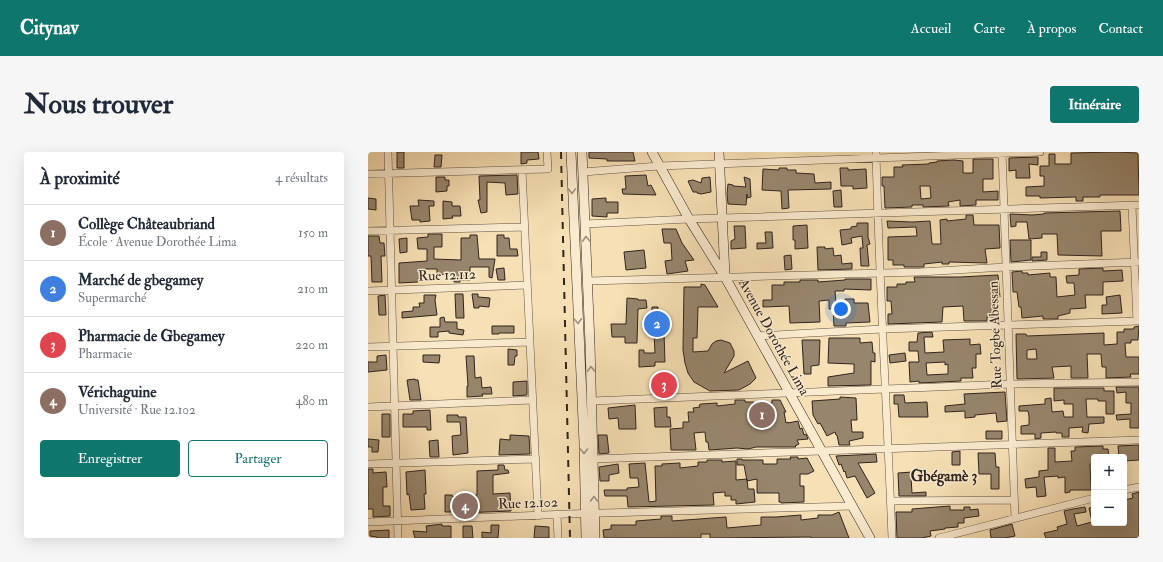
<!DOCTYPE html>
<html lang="fr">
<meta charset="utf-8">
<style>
:root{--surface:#fff;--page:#f6f6f7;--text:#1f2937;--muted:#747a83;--line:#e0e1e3;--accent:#0f766e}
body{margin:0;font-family:"IM FELL Double Pica",serif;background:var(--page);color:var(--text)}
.controls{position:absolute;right:12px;bottom:12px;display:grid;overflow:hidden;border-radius:4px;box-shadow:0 4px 16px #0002}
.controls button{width:36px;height:36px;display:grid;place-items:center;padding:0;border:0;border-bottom:1px solid var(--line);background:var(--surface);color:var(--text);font:20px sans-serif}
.you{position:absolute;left:473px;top:157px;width:14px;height:14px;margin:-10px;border:3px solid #fff;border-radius:50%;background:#1a73e8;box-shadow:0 0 0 6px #1a73e833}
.badge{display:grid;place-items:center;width:26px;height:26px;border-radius:50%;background:var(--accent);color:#fff;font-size:13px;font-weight:700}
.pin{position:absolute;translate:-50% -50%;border:2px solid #fff;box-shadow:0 1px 4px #0006}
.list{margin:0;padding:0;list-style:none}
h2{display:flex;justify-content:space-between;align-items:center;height:52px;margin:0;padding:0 16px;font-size:17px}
h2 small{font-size:13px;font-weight:400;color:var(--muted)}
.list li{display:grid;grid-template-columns:26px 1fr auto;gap:12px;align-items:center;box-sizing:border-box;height:56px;padding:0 16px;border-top:1px solid var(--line)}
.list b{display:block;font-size:15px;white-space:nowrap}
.list p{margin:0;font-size:13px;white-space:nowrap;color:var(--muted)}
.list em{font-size:13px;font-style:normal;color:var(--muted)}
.actions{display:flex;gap:8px;padding:12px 16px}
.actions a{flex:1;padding:9px 0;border:1px solid var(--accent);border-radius:4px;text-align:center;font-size:14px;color:var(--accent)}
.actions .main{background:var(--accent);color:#fff}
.map{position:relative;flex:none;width:771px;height:386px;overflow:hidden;border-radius:4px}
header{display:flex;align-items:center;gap:24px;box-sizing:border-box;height:56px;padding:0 20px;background:var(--accent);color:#fff}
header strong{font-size:19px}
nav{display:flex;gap:22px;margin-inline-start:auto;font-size:14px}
.intro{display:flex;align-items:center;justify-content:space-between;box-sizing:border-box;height:96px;padding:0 24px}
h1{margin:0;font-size:28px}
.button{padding:10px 18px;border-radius:4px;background:var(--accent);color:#fff;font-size:14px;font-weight:700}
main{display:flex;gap:24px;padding:0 24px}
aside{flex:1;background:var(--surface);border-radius:4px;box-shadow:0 4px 16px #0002}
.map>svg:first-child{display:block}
</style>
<header>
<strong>Citynav</strong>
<nav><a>Accueil</a><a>Carte</a><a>À propos</a><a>Contact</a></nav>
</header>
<div class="intro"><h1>Nous trouver</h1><a class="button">Itinéraire</a></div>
<main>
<aside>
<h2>À proximité<small>4 résultats</small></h2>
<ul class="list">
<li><span class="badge" style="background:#8d6e63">1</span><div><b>Collège Châteaubriand</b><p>École · Avenue Dorothée Lima</p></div><em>150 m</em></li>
<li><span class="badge" style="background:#3f7fe0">2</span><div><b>Marché de gbegamey</b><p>Supermarché</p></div><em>210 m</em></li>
<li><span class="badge" style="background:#e0444e">3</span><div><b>Pharmacie de Gbegamey</b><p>Pharmacie</p></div><em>220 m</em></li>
<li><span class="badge" style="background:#8d6e63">4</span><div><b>Vérichaguine</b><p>Université · Rue 12.102</p></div><em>480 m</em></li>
</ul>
<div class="actions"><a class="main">Enregistrer</a><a>Partager</a></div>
</aside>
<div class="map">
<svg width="771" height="386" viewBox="0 0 771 386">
<rect width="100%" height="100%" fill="#f7e0b5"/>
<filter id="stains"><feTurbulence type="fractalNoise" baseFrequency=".005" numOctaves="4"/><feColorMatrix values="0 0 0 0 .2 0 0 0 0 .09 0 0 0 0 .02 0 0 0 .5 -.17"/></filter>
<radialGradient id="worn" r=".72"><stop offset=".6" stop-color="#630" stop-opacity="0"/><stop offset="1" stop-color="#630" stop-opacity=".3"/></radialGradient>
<path fill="#97866d" stroke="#30241e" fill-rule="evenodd" d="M29,0h7v16h-7z
M153,0h17l1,7 -12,1v3l-6,1z
M221,0h44l2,9h-28v-2l-18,-1z
M748,0l22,1 1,42h-39v2h-17v4h-7v-4l-36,1v-2h-14v-9l18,-1v-10h-4v-10h9v-12h6v10h16v-11z
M67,3h7l-1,12h-7z
M670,5v8l-9,-1 1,14h-14v-8l-7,1v-13z
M605,7h20v20h-10v13l15,-1v9h-22v5l-16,1v-6l-12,2 1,4 -26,1v-2h-11v2l-27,1 -1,-22h-2v-9h12v-10h9l-1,-2 27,-1v-1l8,-1v-1l17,-1 9,1v12h10zM552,34h10l1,12 -10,1z
M411,16h8v2h9v3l18,1 1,9 16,-1v7l-43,1 1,18 -7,1 -1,-18 -19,-1 1,-21 16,1z
M472,16h8v2l18,-1 1,19 -14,1v-3h-12z
M149,23l1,19 -12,1 -1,-12 -18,-1v30l-6,1 -3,-13h2l-1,-24z
M278,23l2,11 3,-1 5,10 -33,-1 -1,-5h4l-1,-13z
M68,25h9v3h4v6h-2v5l-11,1z
M342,25l1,15 -10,2 -4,-1v-1h-4l-5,-11 5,-1 8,3 1,-5z
M376,25l6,2 1,18 -4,1v-4l-1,11 -18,-1 -1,-10 1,-10 5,1v1l13,1z
M473,38l1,17h-8l-1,-16z
M0,46l8,1v11l-8,-1z
M238,46v4h12v11h-11v4l-15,-1v-17z
M50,48l16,1v5h-5l1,15 -10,1v-2h-8l-2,-14h9z
M75,49l9,1v4h8l1,10h-9l1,2 -10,1z
M752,59l1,20h-20l1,25 -44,-1 -1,-21h-15v4l-13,1 -2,-17h-11v4l-5,1 -1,-13 22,1 12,-1v-1z
M598,63h7l1,10h25l1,23 -15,1 2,14 -38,-1v2h-7v-2l-18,2v3h-20v-2h-11v-5h-5v-23l29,-1 -1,-9 -28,1 -1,-7 25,1 18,-1 2,23h9l-1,-24 7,-1v2l19,-2z
M489,71h11v14l2,7 -3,1 2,21h-8l-1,-18h3l-1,-12 -11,2 1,5 -10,2 -2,-15 11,-1v-2l6,-1z
M439,73l1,23 -13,1v-9h-2v-14z
M366,74h11l1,22 -15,1v-8l4,-2z
M294,77h14l6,14 12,17 -9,1 3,10 -21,3 -2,-13 7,-1 -1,-17h-7z
M397,80h7l1,16 -16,1v-6h9z
M60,82h14v13h-8v12l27,1v-22h9v-3h7l2,24h16l-3,19 -3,-1v-10h-19v13h-10v2h-6v-7l-17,-1v-5h-12l-1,10h-6v3l-19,1v-20l28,-2v-12h-9l-1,-11 11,-1z
M129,83h7v3h5l1,11h7l1,7h-21z
M0,84h11l1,7h4l1,13h-4l1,26h-10l-1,-26h-3z
M39,86v14l-7,1 -1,-14z
M642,88h21v20l-20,2z
M449,95h8v2l8,-1 1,8 7,-1 1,9 10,-1v6l-34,1z
M276,98l2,18 -20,2 -2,-18z
M673,100h6v8l-15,1v-4h9z
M423,103l1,14 -7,1 -1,-14z
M136,116l1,12h-7l-2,-11z
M735,116v3l19,-1 1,11 -20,1v13h-18l1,13 -16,1v4l-12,3v3h-15v-3l-21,2 -1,-11h-2l-2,-15h-4l-1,-20 10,-1v2h6v2l22,-2v4h6l1,20 18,-2 -1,-12h-7l-1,-7 13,-1v-6z
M630,123l2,22h-5l1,20h-9v4h-23l-1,-15 -20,1 -1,15 -54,2v-10h4l-1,-13h-4v-14h10v-3h9v-2h9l-1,-5h46z
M477,127h26v11l-27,-1v2h-9l1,12h10l-1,-4h9v4h14l2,19 -24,1v3h-12l-1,-17h-4v-9l-10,1 1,21 -30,1 -1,-17 -26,1v-7h9v-15h12v-3h16v-2h18v2l27,-2z
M333,132l4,1 13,22h-20l-1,31h-4v14l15,-1 4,-7 4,-3 5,-1 9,3 4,8v5l-10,17 24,-12 8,17 -6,6 -11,6 -29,1 -16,-9 -6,-9 -3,-10 -2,-13 1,-63h17z
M87,142h8l1,24h-8z
M104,142h6v3l12,1 -1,9 -10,-1v2h-5z
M17,143l1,20h-7l-1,-19z
M56,143h12l-1,5 2,15 -35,3v-6l11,-1v-4h7l-1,-4h5z
M752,143l2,18 -20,1v-9h5l-1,-8z
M259,146l11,1v1h8l1,8 -9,1 -1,34h-12v-6h-13l-1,-13h15z
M284,155h6l-3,21h-4z
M76,165l1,5h12v7l7,1 -1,5 -14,-2v-2l-11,1v5h-8v-10h10v-9z
M124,174h22v7h-15v1h-7z
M771,174l-1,14h-7v3h-6l1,14h13v17h-9l1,3 -25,1v-11h-4l-1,-13h-14l1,24h-17v-12l-19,1 2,11 -37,1 -1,-45h10l1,2 77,-3v12l13,-1v-12h7v-3h10v-2zM668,197l1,10h-10v-9z
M564,180l1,5h-9l1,16 19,-1 -1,-12 27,-1v6l10,-1 1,10h-5v14h-4l1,10h-12v3l-42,2v-2l-9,1 -1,-20h10l-1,-11h-9v-9h8l1,-9zM577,210v3l3,-1v10l-21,1 -1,-12z
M286,181h10l1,29h-10v4l-16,1v-17h5v3h11z
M461,186h31v5l12,-1 1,11h2v9l-4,-1v24l-43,1v-9l26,-4v-9l-26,-1z
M434,188h18l-1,25 -8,1v8h-7z
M140,197l9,1v6h-2l-1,9h-6z
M537,201l1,8 -16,2 -1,-8z
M18,203l1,15 -19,2v-10h9v-6z
M55,203h17l-1,8 -16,-1z
M98,204h8l1,22 6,-1 1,11 9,-1 1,7h-10l1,2 -16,1v-11h1z
M47,227v1h3l3,20h-11l-3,-20z
M159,229v14l-14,1v-14z
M748,235h23v41h-9v-9l-13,1 -1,-5 15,-1v-11h-5v-11l-9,1z
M686,236h50v3h10v23h-8v-13h-8v-2h-12l1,18h17v6l-15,1 -1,9 -6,-1 1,-5 -14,1v9h-7v-4h-6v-1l-15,1v5l-6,1v-5h-14v-8l8,-1v-9l-1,-5h-9v-5l26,-2v-5l6,-1 1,14 11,-1 1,6h9v-13h-9v-4l-10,1z
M637,240l2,29 -10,1 -1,-9 -21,2v2l-10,1v-7l-20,1v-6l20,-2 -1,-10z
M526,243h10l1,8 22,-1 1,15h-29l-1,-13h-4z
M472,245l16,1 1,22h-6l1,12h11v6l-14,3 1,4h-11l-2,-10h-1l-1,-3 -8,4 -7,-13 -2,1 -5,-9 -1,-14 28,-2z
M367,248h10v2h9v3l18,-2v-3h8l6,12h-2l2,11 2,-1v1l10,-2 2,8 2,-1 2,7 2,-1 2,5 -11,1 2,4 -4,2 1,1h-40l-8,2 -11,-1 -28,2 -1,-8h-2l-1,-10 -11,1 2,17h-25l-1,-21 13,-1v-6h6l-1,-10h6l-1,-4 7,-1 -1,-2 2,-1 16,-1v3l18,-2z
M267,253l1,24h-17l-1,-11 -9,1 -1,-11z
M299,255v10h3l1,10h-16l-1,-19z
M62,258l1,20h-4v-3h-24v-13h10v-3z
M14,262h8v23h-8z
M79,263h11v2h8l2,36 -15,2 -1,-19 9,-1 -1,-13h-13z
M618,279h16v8h-16z
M142,283l19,1 1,18 -31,1 1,-16 10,1z
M230,283h9l2,18 -10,1z
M0,287l11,1 -1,12h-6v-5h-4z
M70,288l1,17h-9l-1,-16z
M771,293v15l-15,1v-4h-5l-1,-11z
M735,294v3h5l1,8h-15v7h-4l1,26h-21v2l-5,1v-16l-7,1v-2l-14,1 2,19 -9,1 -1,-10 -10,1 -1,-9 14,-2v-6l9,-1v-22h7v14l17,-1 -1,-10h4v-4z
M592,299v14h-8v-13z
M610,301h17l1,14h3v22h-8v-15h-12z
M508,302l1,8 -19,1 17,30 -8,5 -12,-22 -8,2 -2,-7 -1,1 -3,-8 -2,1 -3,-9z
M422,305h8v2l9,-1 7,13 -6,3h-8v12h4v16l-23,1v-1h-2v-9h-22v-14l-10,2 -3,-16h-7v-6h5v1h21v4h14v-5h14z
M339,308h15v2l14,-1v19l11,-1 1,10h6l1,13 -19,2v-4h-5v-4h-6v-4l-12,1 1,12 -86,2 -1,-11h-22l-1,-6h23v-2l12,-1 -1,-9h-8l-1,-14 16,-1 4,39 7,-1 -1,-35h7v-2l18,-1v5l18,-2v-4h9z
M250,312l1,9 -10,2v6h-9l-1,-14z
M130,313h6l1,5h3l1,3 -16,2v19l17,-1 1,18 -50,2v-1h-16v-17h7l1,2 24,-2v-24l21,-1z
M0,317h5v4l13,-1 1,15h-4v19h7v10l-17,1v-8h-5z
M57,318l1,24h-2l1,15 -14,1 -2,-16 -2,1 -1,-23z
M544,320v5h-1l1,16 14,-1v4h-27l-1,-23z
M771,340v46h-93l-2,-5 14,-3 -1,-3 10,-3 -3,-13 9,-2 12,-2 1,5 -12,2 3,12 15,-4 -3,-14 5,-1v16h30v-23l9,-2 -1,-4z
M582,354v4h14v-3h6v3l8,-1 1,7 -15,2v5h-6v4l-13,1v1l-15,2 1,5 -9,2h-25l-1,-26h16v-3z
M471,360l10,26h-38v-1l-101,1v-4h-9v4h-97l-1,-8 8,-1v-4h25v-4l25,-2v-3h11v5l54,-4 1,11 34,-3v-8h15l25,-2v5l17,-2v-3h14z
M74,372v2h9v12h-36l-2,-7 14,1 -1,-6z
M644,372l3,12 -10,2h-14l-1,-8z
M123,373h8l-1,13h-16v-6l9,1z
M95,374h9l1,12h-10z
M167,374l14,1v11h-15z
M21,378v8h-12v-1l-7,-1v-5z"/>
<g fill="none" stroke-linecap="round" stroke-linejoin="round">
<defs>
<path id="street" d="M20,0l10,386
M508,0c3,129 11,257 16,386
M634,0l13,366
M154,18l16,346
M215,20l76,-6 381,-14
M0,22l180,-5 -1,-17
M764,54l5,115
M217,72l104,-5 450,-14
M0,79l156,-4
M220,129l332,-9 86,-5 133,-5
M0,139l159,-6
M389,184l125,-7 257,-8
M0,195l162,-5
M224,249l418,-17 129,-2
M0,255l165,-7
M225,307l546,-19
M0,312l168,-5
M756,338l15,-3
M523,349l123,-1
M189,363l1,23
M0,370l200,-8 284,-8
M571,386l155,-40"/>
<path id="secondary" d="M203,0l13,291 2,95
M214,0l8,192 5,194
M284,0l37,67 36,58 145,261
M351,0l6,123"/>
</defs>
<use href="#street" stroke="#625344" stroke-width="8"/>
<use href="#secondary" stroke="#30241e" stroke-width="10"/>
<use href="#street" stroke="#faebcf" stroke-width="7"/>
<use href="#secondary" stroke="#faebcf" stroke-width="9"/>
<path stroke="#30241e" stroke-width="2" stroke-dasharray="7 7" stroke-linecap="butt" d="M193,0l9,386"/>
</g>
<defs><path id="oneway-chevron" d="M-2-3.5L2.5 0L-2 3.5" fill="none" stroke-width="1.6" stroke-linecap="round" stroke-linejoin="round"/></defs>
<g stroke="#9f917f">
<use href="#oneway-chevron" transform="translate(204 39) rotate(88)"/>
<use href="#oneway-chevron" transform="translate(218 87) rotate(-93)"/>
<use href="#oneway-chevron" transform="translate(210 169) rotate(87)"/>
<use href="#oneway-chevron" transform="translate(223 217) rotate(-92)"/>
<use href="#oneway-chevron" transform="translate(216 299) rotate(90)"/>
<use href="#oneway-chevron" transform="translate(226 347) rotate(-90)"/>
</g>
<g text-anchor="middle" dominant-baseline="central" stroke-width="3" stroke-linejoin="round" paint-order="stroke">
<g font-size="14" fill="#30241e" stroke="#faebcf">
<text transform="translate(79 123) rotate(-2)">Rue 12.112</text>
<text transform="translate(627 183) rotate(-92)">Rue Togbe Abessan</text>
<text transform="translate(406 185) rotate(61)">Avenue Dorothée Lima</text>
<text transform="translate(160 351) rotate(-2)">Rue 12.102</text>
</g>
<g font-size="15" font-weight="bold" fill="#30241e" stroke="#faebcf">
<text x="576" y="324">Gbégamè 3</text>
</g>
</g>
<rect width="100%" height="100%" filter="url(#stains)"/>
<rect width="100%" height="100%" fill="url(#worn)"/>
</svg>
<div class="controls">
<button>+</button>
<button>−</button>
</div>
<div class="you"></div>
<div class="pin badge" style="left:394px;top:263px;background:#8d6e63">1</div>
<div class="pin badge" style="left:289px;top:172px;background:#3f7fe0">2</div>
<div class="pin badge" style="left:296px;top:233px;background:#e0444e">3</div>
<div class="pin badge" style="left:97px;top:354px;background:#8d6e63">4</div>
</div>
</main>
